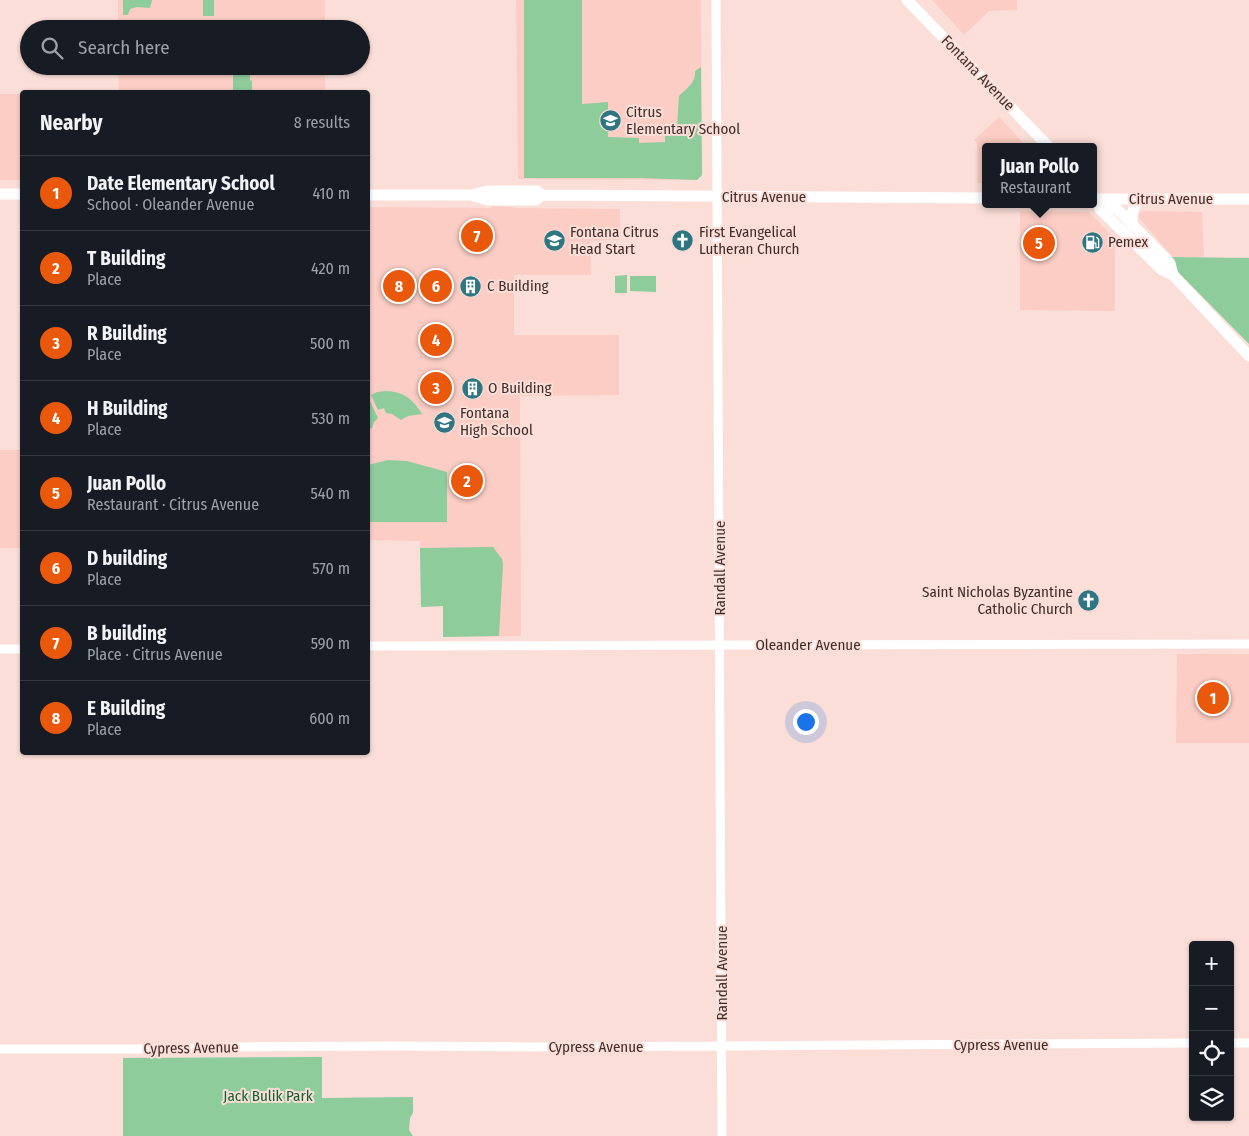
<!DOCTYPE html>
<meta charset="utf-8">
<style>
:root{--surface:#171b24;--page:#242831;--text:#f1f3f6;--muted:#9ea1a6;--line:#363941;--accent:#ea580c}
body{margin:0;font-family:"Fira Sans Condensed",sans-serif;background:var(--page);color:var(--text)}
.controls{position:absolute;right:15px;bottom:15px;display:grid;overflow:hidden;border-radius:5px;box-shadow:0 1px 4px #0004}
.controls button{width:45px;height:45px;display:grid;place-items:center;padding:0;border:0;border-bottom:1px solid var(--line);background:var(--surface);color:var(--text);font:25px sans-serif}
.you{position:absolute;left:805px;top:721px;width:18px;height:18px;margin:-12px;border:4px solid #fff;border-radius:50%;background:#1a73e8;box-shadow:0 0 0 8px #1a73e833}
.badge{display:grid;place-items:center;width:32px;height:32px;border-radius:50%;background:var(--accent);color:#fff;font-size:16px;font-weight:700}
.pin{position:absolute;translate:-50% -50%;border:2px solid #fff;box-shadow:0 1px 5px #0006}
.popup{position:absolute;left:982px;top:143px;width:115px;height:65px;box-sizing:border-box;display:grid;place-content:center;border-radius:5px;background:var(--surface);filter:drop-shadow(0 1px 4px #0005);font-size:16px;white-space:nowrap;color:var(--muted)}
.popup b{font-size:19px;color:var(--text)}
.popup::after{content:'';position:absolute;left:50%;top:100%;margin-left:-10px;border:10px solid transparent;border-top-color:var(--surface)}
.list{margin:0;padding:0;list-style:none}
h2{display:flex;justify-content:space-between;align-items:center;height:65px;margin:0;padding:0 20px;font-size:21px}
h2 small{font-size:16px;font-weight:400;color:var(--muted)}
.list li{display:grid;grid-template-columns:32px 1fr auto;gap:15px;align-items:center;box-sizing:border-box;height:75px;padding:0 20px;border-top:1px solid var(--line)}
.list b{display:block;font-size:19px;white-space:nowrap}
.list p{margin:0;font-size:16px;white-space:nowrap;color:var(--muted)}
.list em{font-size:16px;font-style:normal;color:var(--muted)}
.icon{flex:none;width:28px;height:28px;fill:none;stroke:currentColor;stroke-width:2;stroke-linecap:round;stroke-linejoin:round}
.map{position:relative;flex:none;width:1249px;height:1136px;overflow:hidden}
.search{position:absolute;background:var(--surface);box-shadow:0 1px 4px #0004;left:20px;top:20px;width:350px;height:55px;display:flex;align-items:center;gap:12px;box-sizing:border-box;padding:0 18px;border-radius:28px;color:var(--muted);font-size:19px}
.panel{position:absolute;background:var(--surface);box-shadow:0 1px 4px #0004;left:20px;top:90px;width:350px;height:665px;border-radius:5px}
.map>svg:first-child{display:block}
</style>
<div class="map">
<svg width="1249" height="1136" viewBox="0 0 1249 1136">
<rect width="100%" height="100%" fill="#fbded8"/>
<path fill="#fbcdc4" d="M118,0h207v29h-207z
M516,0h185l1,175 -5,5 -179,-1z
M932,0h85v10l-28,1 -25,24z
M118,66h207v26h-206z
M0,94h22v86h-22z
M999,117l28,30h-42v36h-8v-40l-3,-3z
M492,206l19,1 7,1 102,1v31l-30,1 1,34h-77v60h105v60l-99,1 1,240 -78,1v-31l-22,1 -1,-66 -52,-1v-333l123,1z
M1020,211l69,1 26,27v72l-95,-1z
M1142,211l60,1 2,45h-31l-34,-39v-3z
M0,450h22v98h-22z
M1177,654h72v89h-73z"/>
<path fill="#8ecc9c" d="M123,0h29l-2,8 -13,-1 -7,2 -2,6h-5z
M203,0h11v16h-11z
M524,0h58v104l26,-2v35l31,1v5l26,-1v-14l12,-1 2,-31c8,-8 17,-13 16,-25l6,-4 1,108 -5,5 -58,-2h-115z
M233,66h17v14l2,1v11h-19z
M1170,257l79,1v86l-76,-77z
M627,275v18h-12v-17z
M630,276h26v16l-26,-1z
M385,391c19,1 27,7 37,23l-14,2 -7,4 -9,-6 -6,-1 -2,-5 -6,2 -7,-15 6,-3z
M368,397l10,21 -4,4 -2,6 -4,1z
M388,460l19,1 40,11v50h-79v-57z
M493,547l9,12 1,5 -4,72 -56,1v-31l-22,1 -1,-59z
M322,1057v41l91,-1v16l-3,5 -1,12 4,6h-290v-78z"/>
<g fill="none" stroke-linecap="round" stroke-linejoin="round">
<path stroke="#fff" stroke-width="9" d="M716,0l6,1136
M368,646l881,-2
M0,649h22
M1230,1043h19
M0,1049h165l62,-2 164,-1 171,1 631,-4"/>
<path stroke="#fff" stroke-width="11" d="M907,0l142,147
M0,194h22
M368,195h103l16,-4h50l5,4 443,3
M474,196l14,4h48l6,-5
M1093,196l3,3 4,10 62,61 11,5 76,81
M1093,199h156
M1098,200l19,9 53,54 3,12
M1132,225v-11l5,-15"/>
</g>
<defs>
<symbol id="school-disc" viewBox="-11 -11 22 22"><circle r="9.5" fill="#2f7682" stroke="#fbded8"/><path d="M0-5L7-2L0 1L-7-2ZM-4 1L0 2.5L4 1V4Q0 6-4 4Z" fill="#fff"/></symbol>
<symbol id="church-disc" viewBox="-11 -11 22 22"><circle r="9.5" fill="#2f7682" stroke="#fbded8"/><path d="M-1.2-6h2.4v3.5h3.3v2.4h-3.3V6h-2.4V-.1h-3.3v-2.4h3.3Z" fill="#fff"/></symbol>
<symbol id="fuel-disc" viewBox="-11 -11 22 22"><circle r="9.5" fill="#2f7682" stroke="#fbded8"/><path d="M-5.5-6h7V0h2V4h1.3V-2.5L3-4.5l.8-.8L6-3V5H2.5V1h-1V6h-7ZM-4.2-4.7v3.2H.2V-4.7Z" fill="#fff"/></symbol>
<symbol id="building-disc" viewBox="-11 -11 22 22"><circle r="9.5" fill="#2f7682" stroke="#fbded8"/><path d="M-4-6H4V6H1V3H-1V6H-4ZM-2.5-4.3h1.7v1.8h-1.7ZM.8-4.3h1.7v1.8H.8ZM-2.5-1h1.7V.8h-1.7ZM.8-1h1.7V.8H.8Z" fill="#fff"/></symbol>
</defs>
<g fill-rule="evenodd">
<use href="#school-disc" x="598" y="108" width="25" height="25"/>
<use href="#school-disc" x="542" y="228" width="25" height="25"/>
<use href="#church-disc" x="670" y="228" width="25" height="25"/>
<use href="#fuel-disc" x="1080" y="230" width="25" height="25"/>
<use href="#building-disc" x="458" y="274" width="25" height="25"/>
<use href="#building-disc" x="460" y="376" width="25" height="25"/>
<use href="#school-disc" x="432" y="410" width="25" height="25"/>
<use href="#church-disc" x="1076" y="588" width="25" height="25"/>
</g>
<g text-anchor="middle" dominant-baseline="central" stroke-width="4" stroke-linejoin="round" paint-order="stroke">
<g font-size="15" fill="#402d2a" stroke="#fbded8">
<text transform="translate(978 73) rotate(46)">Fontana Avenue</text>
<text x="764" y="197">Citrus Avenue</text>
<text x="1171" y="199">Citrus Avenue</text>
<text transform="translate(720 568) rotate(-90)">Randall Avenue</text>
<text x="808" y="645">Oleander Avenue</text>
<text transform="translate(722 973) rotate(-90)">Randall Avenue</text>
<text x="1001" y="1045">Cypress Avenue</text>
<text x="596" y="1047">Cypress Avenue</text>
<text transform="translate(191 1048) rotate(-1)">Cypress Avenue</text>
</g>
<g font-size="15" fill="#402d2a" stroke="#fbded8" text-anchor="start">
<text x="626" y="112">Citrus<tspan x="626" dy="17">Elementary School</tspan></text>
<text x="570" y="232">Fontana Citrus<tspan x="570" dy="17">Head Start</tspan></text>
<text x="699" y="232">First Evangelical<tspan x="699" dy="17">Lutheran Church</tspan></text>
<text x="1108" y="242">Pemex</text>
<text x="487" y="286">C Building</text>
<text x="488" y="388">O Building</text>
<text x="460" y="413">Fontana<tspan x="460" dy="17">High School</tspan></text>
<text x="1073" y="592" text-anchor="end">Saint Nicholas Byzantine<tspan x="1073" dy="17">Catholic Church</tspan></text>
</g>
<g font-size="15" fill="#0f612f" stroke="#fbded8">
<text x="268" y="1096">Jack Bulik Park</text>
</g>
</g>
</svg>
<div class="controls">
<button>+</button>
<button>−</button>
<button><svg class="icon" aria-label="locate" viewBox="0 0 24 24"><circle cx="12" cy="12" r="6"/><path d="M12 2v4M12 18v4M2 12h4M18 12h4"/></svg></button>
<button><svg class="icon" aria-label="layers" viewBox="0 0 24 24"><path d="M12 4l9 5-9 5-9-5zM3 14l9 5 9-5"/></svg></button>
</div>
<div class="you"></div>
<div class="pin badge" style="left:1213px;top:698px">1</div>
<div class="pin badge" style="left:467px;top:481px">2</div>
<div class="pin badge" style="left:436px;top:388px">3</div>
<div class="pin badge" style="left:436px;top:340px">4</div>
<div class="pin badge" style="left:1039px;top:243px">5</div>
<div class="popup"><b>Juan Pollo</b>Restaurant</div>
<div class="pin badge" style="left:436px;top:286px">6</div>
<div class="pin badge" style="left:477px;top:236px">7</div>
<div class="pin badge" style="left:399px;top:286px">8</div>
<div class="search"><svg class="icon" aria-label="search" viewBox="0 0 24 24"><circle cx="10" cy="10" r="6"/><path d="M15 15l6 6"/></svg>Search here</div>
<section class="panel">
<h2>Nearby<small>8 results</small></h2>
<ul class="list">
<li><span class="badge">1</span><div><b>Date Elementary School</b><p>School · Oleander Avenue</p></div><em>410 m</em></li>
<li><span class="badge">2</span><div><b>T Building</b><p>Place</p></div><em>420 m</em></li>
<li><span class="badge">3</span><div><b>R Building</b><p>Place</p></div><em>500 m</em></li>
<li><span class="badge">4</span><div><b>H Building</b><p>Place</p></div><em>530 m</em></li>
<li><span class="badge">5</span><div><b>Juan Pollo</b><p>Restaurant · Citrus Avenue</p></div><em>540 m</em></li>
<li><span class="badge">6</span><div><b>D building</b><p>Place</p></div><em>570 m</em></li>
<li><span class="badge">7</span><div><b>B building</b><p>Place · Citrus Avenue</p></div><em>590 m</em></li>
<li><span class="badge">8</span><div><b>E Building</b><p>Place</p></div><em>600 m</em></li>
</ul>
</section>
</div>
